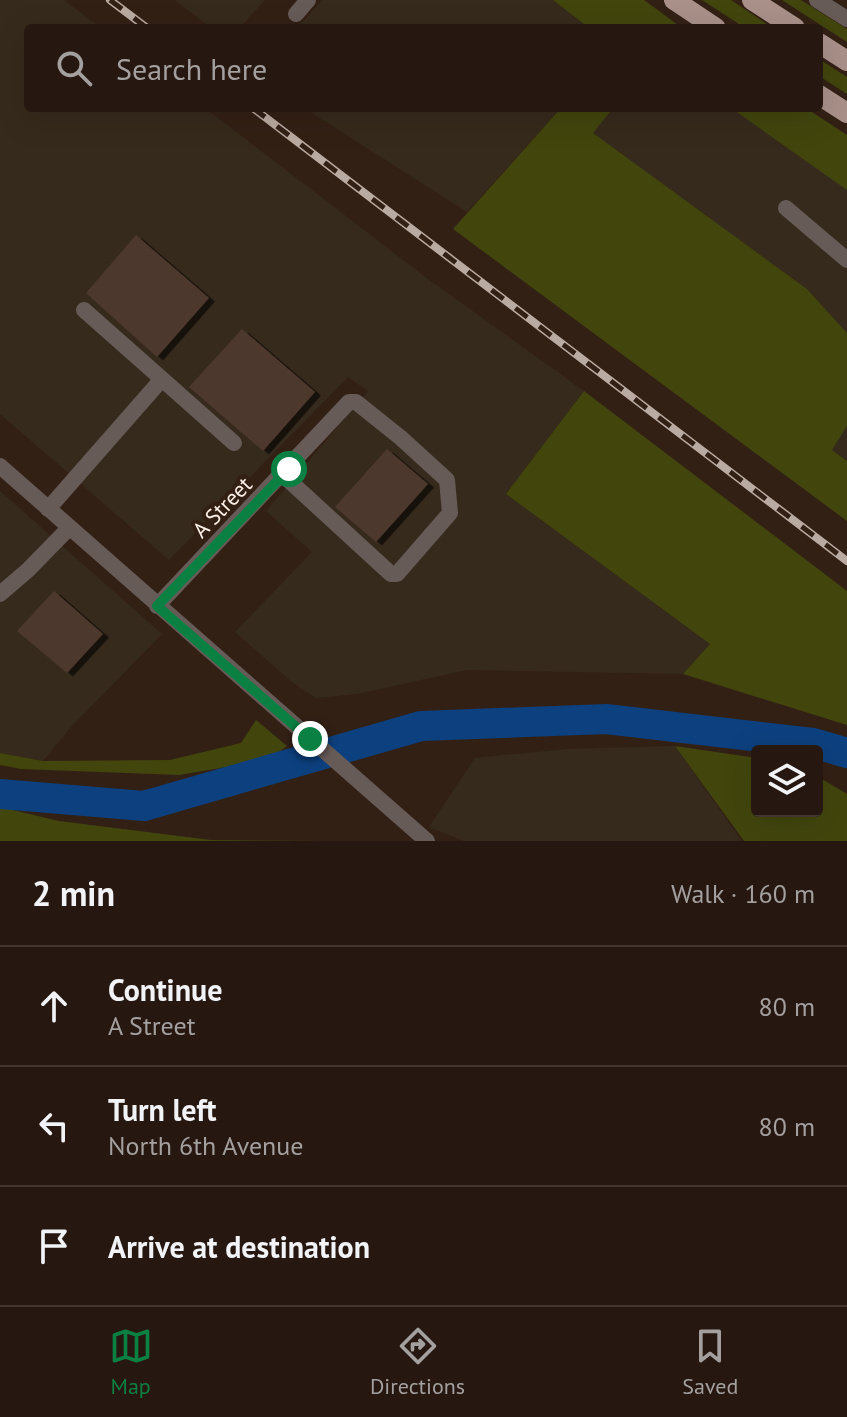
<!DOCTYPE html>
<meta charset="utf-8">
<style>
:root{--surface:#261810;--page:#32251e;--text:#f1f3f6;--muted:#a4a09f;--line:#423730;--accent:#0b8043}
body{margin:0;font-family:"PT Sans",sans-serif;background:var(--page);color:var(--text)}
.controls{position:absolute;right:24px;bottom:24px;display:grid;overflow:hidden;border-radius:8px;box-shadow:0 8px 32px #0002}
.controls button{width:72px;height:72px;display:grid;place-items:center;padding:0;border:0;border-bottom:2px solid var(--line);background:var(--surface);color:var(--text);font:40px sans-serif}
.stop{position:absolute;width:24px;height:24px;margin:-18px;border:6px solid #0b8043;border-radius:50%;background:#fff}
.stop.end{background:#0b8043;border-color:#fff;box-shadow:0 2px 8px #0008}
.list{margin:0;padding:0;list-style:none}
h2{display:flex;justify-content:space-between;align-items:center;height:104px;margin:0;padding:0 32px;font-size:34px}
h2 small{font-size:26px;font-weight:400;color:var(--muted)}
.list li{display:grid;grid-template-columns:52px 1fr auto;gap:24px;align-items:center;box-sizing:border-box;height:120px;padding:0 32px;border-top:2px solid var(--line)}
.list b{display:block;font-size:30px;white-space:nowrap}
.list p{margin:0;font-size:26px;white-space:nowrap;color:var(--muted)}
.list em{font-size:26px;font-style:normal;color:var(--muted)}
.icon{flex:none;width:44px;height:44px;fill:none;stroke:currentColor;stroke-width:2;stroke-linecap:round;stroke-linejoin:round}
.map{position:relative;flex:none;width:847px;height:841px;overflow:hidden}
.search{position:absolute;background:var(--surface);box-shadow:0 8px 32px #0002;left:24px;right:24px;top:24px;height:88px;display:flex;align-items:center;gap:20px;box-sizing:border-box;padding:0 28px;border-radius:8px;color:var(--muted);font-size:30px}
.sheet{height:464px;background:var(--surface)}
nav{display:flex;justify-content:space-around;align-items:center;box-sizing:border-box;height:112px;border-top:2px solid var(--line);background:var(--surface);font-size:22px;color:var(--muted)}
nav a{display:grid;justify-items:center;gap:4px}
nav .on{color:var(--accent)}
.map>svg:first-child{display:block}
</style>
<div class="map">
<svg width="847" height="841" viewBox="0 0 847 841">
<defs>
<filter id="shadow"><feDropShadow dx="6" dy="3.5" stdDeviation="0" flood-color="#0009"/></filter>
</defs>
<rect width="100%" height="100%" fill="#332015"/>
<path fill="#362a1c" d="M0,0h64l37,28h-73v80h177l223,171 156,112 -78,103 204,150 -27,30 -216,-4 -110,24 -41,4 -23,-15 -58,-51 77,-80 -46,-41 102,-120 -20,-14 -179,183 -169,-146z
M175,0h90l-25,28h-29z
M322,0h231l36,28h-292z
M304,108h257l-94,104z
M613,108h121l113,78v147l-40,-44 -215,-156z
M847,426v35l-15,-11z
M0,491l162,143 -90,92 -29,35 -43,-8z
M675,746l67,95h-278l-35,-14 46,-69 92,-9z"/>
<path fill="#42460d" d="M553,0h91l38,28h-93z
M702,0h29l42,28h-28z
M782,0h19l46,29v13z
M819,59l28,18v17l-28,-18z
M561,108h52l-20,25 214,156 40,44v93l-15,24 15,11v60l-394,-292z
M731,108h75l41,27v55z
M584,391l263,200v134l-164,-51 27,-30 -204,-150z
M256,720l31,26 -19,14 -89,15 -158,-6 -21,-4v-12l43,8 127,-1 71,-17z
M675,746l82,12v53h60v-35l30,18v47h-103z
M0,807l59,14 152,19 113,1h-324z"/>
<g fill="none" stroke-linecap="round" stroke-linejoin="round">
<path stroke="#0d407e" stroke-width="30" d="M0,794l144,12 277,-80 185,-7 207,24 34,10"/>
</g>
<path fill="#4d382d" filter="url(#shadow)" d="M136,235l73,63 -52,59 -71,-64z
M242,329l73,63 -52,59 -74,-64z
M387,449l41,35 -52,58 -41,-35z
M54,591l49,43 -36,39 -50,-42z"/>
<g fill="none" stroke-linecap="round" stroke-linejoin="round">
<path stroke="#675b58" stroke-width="16" d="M817,0l30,19
M296,14l12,-14
M786,208l61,52
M162,379l72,64
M0,466l427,375
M48,509l114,-130 -78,-69
M0,594l28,-24 41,-42
M157,606l192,-204h7l45,36 46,42 3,33 -53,61h-6l-108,-99"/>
<path stroke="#a9918a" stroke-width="20" d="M674,0l42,28
M752,0l43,28
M819,43l28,18
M819,95l28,18"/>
<defs>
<path id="rail" d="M110,0l37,28
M253,108l594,453"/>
</defs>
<use href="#rail" stroke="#baaba2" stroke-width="8"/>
<use href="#rail" stroke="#332015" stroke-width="5" stroke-dasharray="15" stroke-linecap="butt"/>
</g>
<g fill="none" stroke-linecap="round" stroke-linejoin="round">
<path stroke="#0b8043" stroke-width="10" d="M289,469l-132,137 153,133"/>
</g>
<g text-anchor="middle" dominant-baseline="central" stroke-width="8" stroke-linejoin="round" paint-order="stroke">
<g font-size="22" fill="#fbeee6" stroke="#332015">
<text transform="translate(222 507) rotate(-46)">A Street</text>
</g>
</g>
</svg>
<div class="controls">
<button><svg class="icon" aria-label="layers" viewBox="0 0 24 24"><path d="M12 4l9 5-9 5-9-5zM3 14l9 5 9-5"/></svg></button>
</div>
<div class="stop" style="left:289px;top:469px"></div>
<div class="stop end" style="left:310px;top:739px"></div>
<div class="search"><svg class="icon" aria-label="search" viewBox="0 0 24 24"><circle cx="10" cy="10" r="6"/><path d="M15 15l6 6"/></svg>Search here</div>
</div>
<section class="sheet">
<h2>2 min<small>Walk · 160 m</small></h2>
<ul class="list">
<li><svg class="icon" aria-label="ahead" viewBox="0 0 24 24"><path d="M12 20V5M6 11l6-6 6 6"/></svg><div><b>Continue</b><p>A Street</p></div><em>80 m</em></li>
<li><svg class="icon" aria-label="left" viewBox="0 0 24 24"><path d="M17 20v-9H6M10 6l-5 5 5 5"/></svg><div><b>Turn left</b><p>North 6th Avenue</p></div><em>80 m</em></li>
<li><svg class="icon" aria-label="arrive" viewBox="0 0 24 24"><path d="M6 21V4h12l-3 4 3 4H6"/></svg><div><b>Arrive at destination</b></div></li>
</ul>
</section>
<nav>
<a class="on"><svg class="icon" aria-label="map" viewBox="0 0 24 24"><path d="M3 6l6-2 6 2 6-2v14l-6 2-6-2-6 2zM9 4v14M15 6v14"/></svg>Map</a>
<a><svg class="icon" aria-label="directions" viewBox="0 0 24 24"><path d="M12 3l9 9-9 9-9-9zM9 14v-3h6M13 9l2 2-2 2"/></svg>Directions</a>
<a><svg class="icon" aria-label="saved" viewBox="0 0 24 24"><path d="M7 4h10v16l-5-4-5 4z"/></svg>Saved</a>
</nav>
